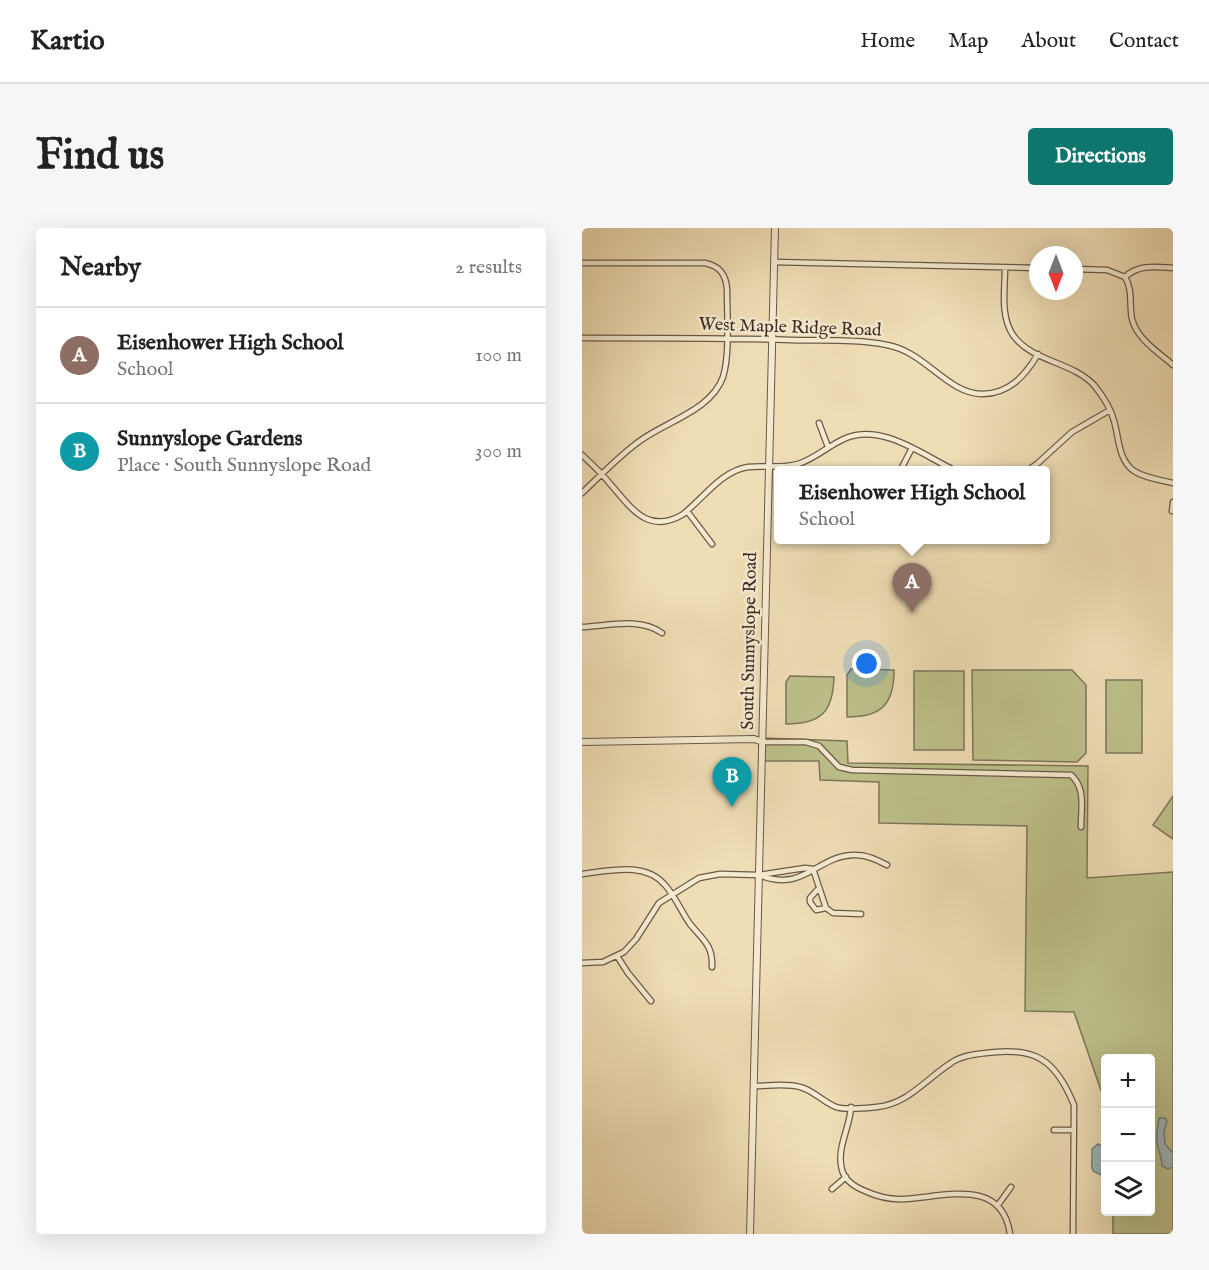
<!DOCTYPE html>
<meta charset="utf-8">
<style>
:root{--surface:#fff;--page:#f6f6f6;--text:#222;--muted:#767676;--line:#e0e0e0;--accent:#0f766e}
body{margin:0;font-family:"IM FELL English",serif;background:var(--page);color:var(--text)}
.controls{position:absolute;right:18px;bottom:18px;display:grid;overflow:hidden;border-radius:6px;box-shadow:0 6px 24px #0002}
.controls button{width:54px;height:54px;display:grid;place-items:center;padding:0;border:0;border-bottom:2px solid var(--line);background:var(--surface);color:var(--text);font:30px sans-serif}
.compass{position:absolute;left:447px;top:18px;width:54px;height:54px;border-radius:50%;background:var(--surface);box-shadow:0 6px 24px #0002;rotate:180deg}
.you{position:absolute;left:285px;top:436px;width:21px;height:21px;margin:-15px;border:4px solid #fff;border-radius:50%;background:#1a73e8;box-shadow:0 0 0 9px #1a73e833}
.badge{display:grid;place-items:center;width:39px;height:39px;border-radius:50%;background:var(--accent);color:#fff;font-size:20px;font-weight:700}
.pin{position:absolute;translate:-50% -50px;filter:drop-shadow(0 2px 3px #0008)}
.pin::after{content:'';position:absolute;top:32px;width:21px;height:18px;background:inherit;clip-path:polygon(0 0,100% 0,50% 100%)}
.popup{position:absolute;left:192px;top:238px;width:276px;height:78px;box-sizing:border-box;display:grid;place-content:center;border-radius:6px;background:var(--surface);filter:drop-shadow(0 2px 4px #0005);font-size:20px;white-space:nowrap;color:var(--muted)}
.popup b{font-size:22px;color:var(--text)}
.popup::after{content:'';position:absolute;left:50%;top:100%;margin-left:-12px;border:12px solid transparent;border-top-color:var(--surface)}
.list{margin:0;padding:0;list-style:none}
h2{display:flex;justify-content:space-between;align-items:center;height:78px;margin:0;padding:0 24px;font-size:26px}
h2 small{font-size:20px;font-weight:400;color:var(--muted)}
.list li{display:grid;grid-template-columns:39px 1fr auto;gap:18px;align-items:center;box-sizing:border-box;height:96px;padding:0 24px;border-top:2px solid var(--line)}
.list b{display:block;font-size:22px;white-space:nowrap}
.list p{margin:0;font-size:20px;white-space:nowrap;color:var(--muted)}
.list em{font-size:20px;font-style:normal;color:var(--muted)}
.icon{flex:none;width:33px;height:33px;fill:none;stroke:currentColor;stroke-width:2;stroke-linecap:round;stroke-linejoin:round}
.map{position:relative;flex:none;width:591px;height:1006px;overflow:hidden;border-radius:6px}
header{display:flex;align-items:center;gap:36px;box-sizing:border-box;height:84px;padding:0 30px;background:var(--surface);border-bottom:2px solid var(--line)}
header strong{font-size:28px}
nav{display:flex;gap:33px;margin-inline-start:auto;font-size:21px}
.intro{display:flex;align-items:center;justify-content:space-between;box-sizing:border-box;height:144px;padding:0 36px}
h1{margin:0;font-size:42px}
.button{padding:15px 27px;border-radius:6px;background:var(--accent);color:#fff;font-size:21px;font-weight:700}
main{display:flex;gap:36px;padding:0 36px}
aside{flex:1;background:var(--surface);border-radius:6px;box-shadow:0 6px 24px #0002}
.map>svg:first-child{display:block}
</style>
<header>
<strong>Kartio</strong>
<nav><a>Home</a><a>Map</a><a>About</a><a>Contact</a></nav>
</header>
<div class="intro"><h1>Find us</h1><a class="button">Directions</a></div>
<main>
<aside>
<h2>Nearby<small>2 results</small></h2>
<ul class="list">
<li><span class="badge" style="background:#8d6e63">A</span><div><b>Eisenhower High School</b><p>School</p></div><em>100 m</em></li>
<li><span class="badge" style="background:#0f9aa8">B</span><div><b>Sunnyslope Gardens</b><p>Place · South Sunnyslope Road</p></div><em>300 m</em></li>
</ul>
</aside>
<div class="map">
<svg width="591" height="1006" viewBox="0 0 591 1006">
<rect width="100%" height="100%" fill="#efddb5"/>
<filter id="stains"><feTurbulence type="fractalNoise" baseFrequency=".00333" numOctaves="4"/><feColorMatrix values="0 0 0 0 .2 0 0 0 0 .09 0 0 0 0 .02 0 0 0 .5 -.17"/></filter>
<radialGradient id="worn" r=".72"><stop offset=".6" stop-color="#630" stop-opacity="0"/><stop offset="1" stop-color="#630" stop-opacity=".3"/></radialGradient>
<path fill="#bdc08b" stroke="#7e7658" stroke-width="1.5" d="M269,441l43,1c0,34 -12,47 -47,47v-42z
M390,442h100l14,15v68l-9,9 -104,-2z
M332,443h50v79h-50z
M208,448l44,1c-1,34 -12,47 -48,47v-42z
M524,452h36v73h-36z
M181,510l84,3 1,22 240,3 -1,112 86,-6v362h-60v-22h37v-154h-44l-1,44 -31,-90 -49,-1 2,-185 -148,-3v-41l-59,-2 -1,-19h-57z
M591,568v43l-20,-14z"/>
<path fill="#9fb9b9" stroke="#78817d" stroke-width="1.5" d="M577,890h6l2,3 -3,11 1,12 8,9v14l-5,2 -6,-3c0,-9 -4,-15 -5,-24 -1,-7 1,-16 2,-24z
M516,916l5,3 2,30 -12,-6c-3,-7 0,-14 -1,-22z"/>
<g fill="none" stroke-linecap="round" stroke-linejoin="round">
<defs>
<path id="minor" d="M192,34l264,6
M0,35h123c15,3 21,12 22,26 0,25 3,66 -4,88 -12,34 -59,45 -86,66 -20,15 -37,33 -55,50
M423,40c0,21 -5,48 8,67 19,27 58,26 81,50 8,10 17,23 20,36 5,16 4,39 20,50 11,7 26,9 39,12
M492,41l33,1 18,7
M543,49c8,13 4,27 7,42 5,20 26,33 41,46
M543,49c14,-13 31,-10 48,-9
M0,110c70,0 139,0 209,2 32,1 65,-1 96,5 39,7 59,48 95,49 27,0 43,-18 56,-40
M237,195l9,24
M0,227c11,10 21,20 30,31 20,23 36,48 70,29 21,-16 39,-44 66,-48 17,-2 32,2 50,-3 17,-5 31,-19 48,-26 37,-15 78,18 110,33
M318,243l12,-23
M445,243l11,-8 34,-31 38,-22
M105,283l25,33
M590,283l1,-9
M0,399c26,-1 58,-10 80,6
M181,514h43l13,4 20,21 13,3 219,5c15,13 10,33 10,52
M231,641l13,39 7,5 28,1
M0,646c27,-3 63,-13 83,11 10,11 16,26 25,39 13,16 23,21 22,43
M180,648c44,16 56,-22 94,-21 11,0 21,5 31,10
M237,660l-9,10v4l6,8 10,-2
M35,728l11,17 23,28
M0,735l21,-1 21,-10 12,-13 23,-36 40,-25 21,-4 39,1 46,-7 8,1
M172,858c14,0 32,-3 46,1 13,3 23,15 36,20 7,3 33,1 41,0 31,-3 49,-28 74,-44 9,-7 24,-9 35,-10 49,-7 70,7 88,52l-1,129
M269,879c-1,21 -15,41 -9,63 3,11 13,17 23,21 13,6 25,9 40,8 39,-2 97,-22 105,35
M472,902h20
M250,961l14,-12
M416,977l13,-18"/>
<path id="tertiary" d="M0,514l172,-3 9,3
M168,1006l25,-1006"/>
</defs>
<use href="#minor" stroke="#6a5948" stroke-width="7"/>
<use href="#tertiary" stroke="#6a5948" stroke-width="8"/>
<use href="#minor" stroke="#f5e9cf" stroke-width="4.5"/>
<use href="#tertiary" stroke="#f5e9cf" stroke-width="6"/>
</g>
<g text-anchor="middle" dominant-baseline="central" stroke-width="5" stroke-linejoin="round" paint-order="stroke">
<g font-size="18" fill="#3e2d24" stroke="#f5e9cf">
<text transform="translate(208 100) rotate(2)">West Maple Ridge Road</text>
<text transform="translate(168 413) rotate(-89)">South Sunnyslope Road</text>
</g>
</g>
<rect width="100%" height="100%" filter="url(#stains)"/>
<rect width="100%" height="100%" fill="url(#worn)"/>
</svg>
<div class="controls">
<button>+</button>
<button>−</button>
<button><svg class="icon" aria-label="layers" viewBox="0 0 24 24"><path d="M12 4l9 5-9 5-9-5zM3 14l9 5 9-5"/></svg></button>
</div>
<svg class="compass" viewBox="-18 -18 36 36"><path d="M0-13l5 13h-10z" fill="#e53935"/><path d="M0 13l5-13h-10z" fill="#767676"/></svg>
<div class="you"></div>
<div class="pin badge" style="left:330px;top:385px;background:#8d6e63">A</div>
<div class="popup"><b>Eisenhower High School</b>School</div>
<div class="pin badge" style="left:150px;top:579px;background:#0f9aa8">B</div>
</div>
</main>
